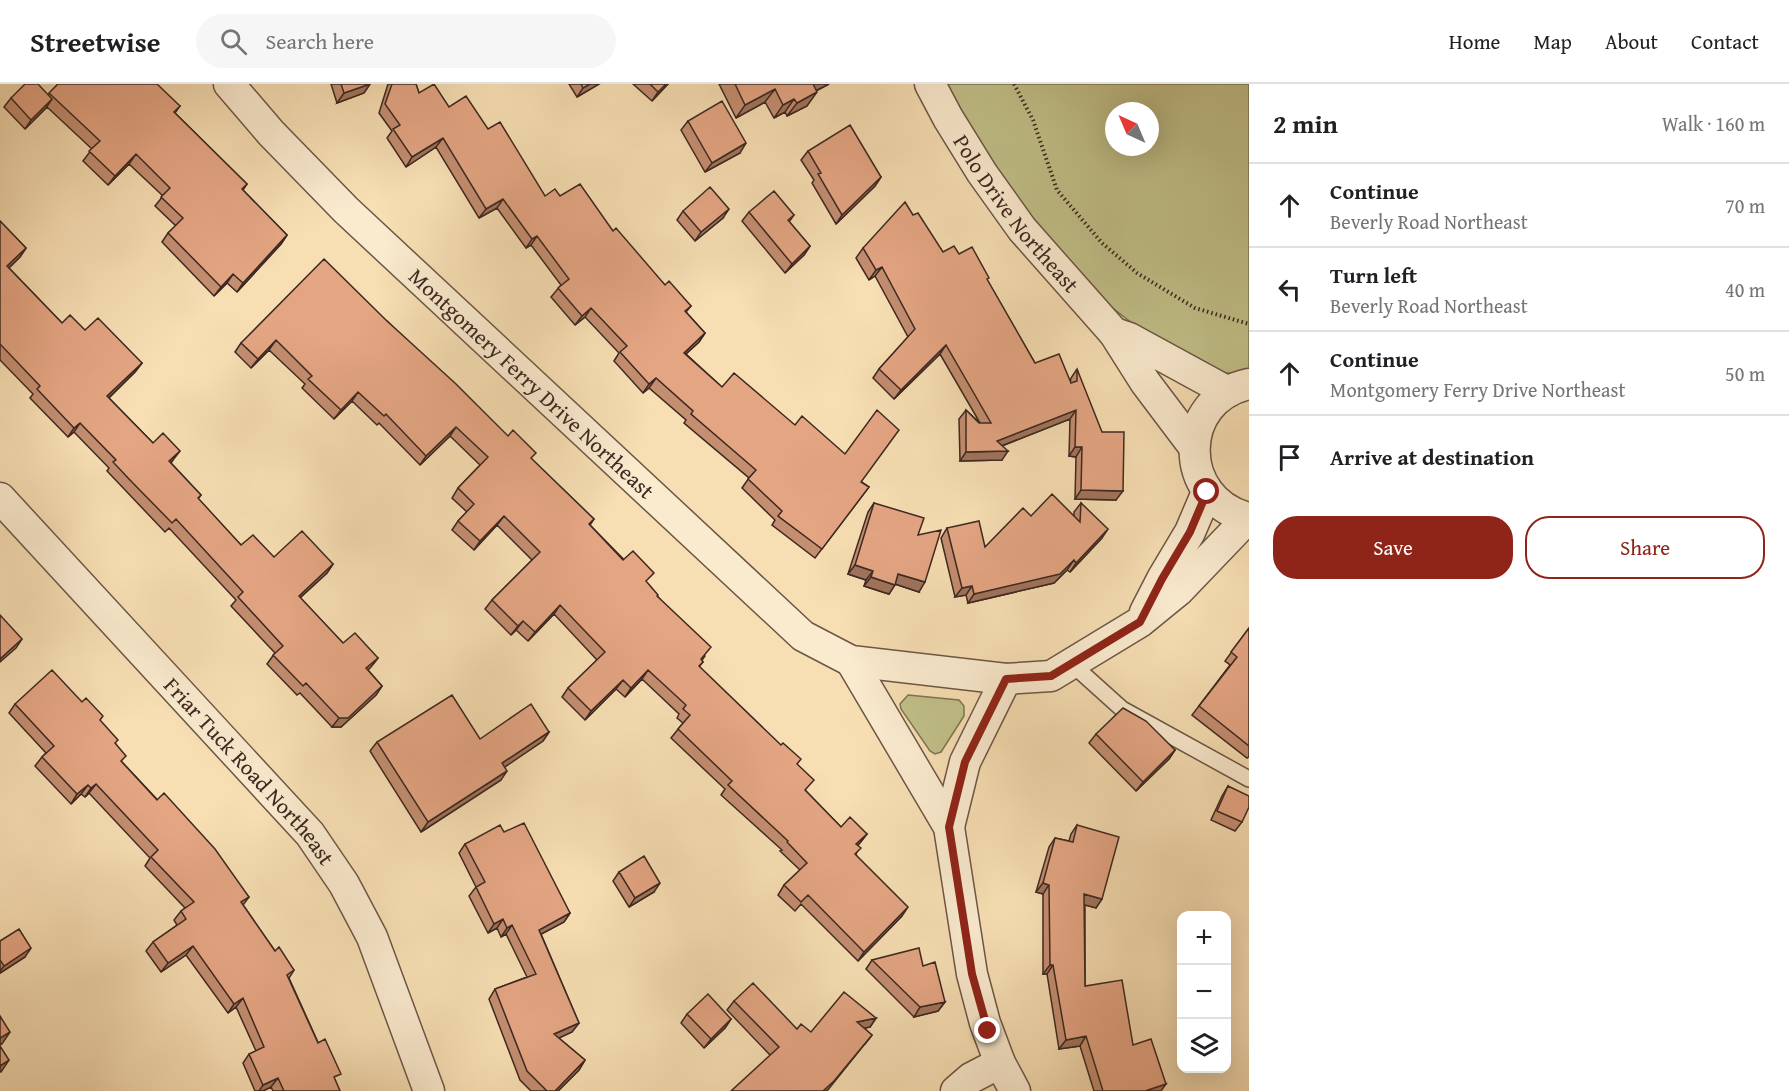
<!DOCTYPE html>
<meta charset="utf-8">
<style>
:root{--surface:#fff;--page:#f6f6f6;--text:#202124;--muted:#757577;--line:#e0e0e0;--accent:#8f2418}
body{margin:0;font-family:"Gentium Book Plus",serif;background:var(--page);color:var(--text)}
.controls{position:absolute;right:18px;bottom:18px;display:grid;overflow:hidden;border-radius:12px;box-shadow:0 6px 24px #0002}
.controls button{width:54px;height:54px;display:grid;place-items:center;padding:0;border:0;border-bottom:2px solid var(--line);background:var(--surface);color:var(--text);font:30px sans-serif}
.compass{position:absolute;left:1105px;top:18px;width:54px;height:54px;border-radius:50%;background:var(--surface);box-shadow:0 6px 24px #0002;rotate:316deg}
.stop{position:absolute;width:18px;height:18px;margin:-14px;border:4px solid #8f2418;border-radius:50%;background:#fff}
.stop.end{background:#8f2418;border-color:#fff;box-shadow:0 2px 6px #0008}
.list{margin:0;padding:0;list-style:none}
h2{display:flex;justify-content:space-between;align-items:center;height:78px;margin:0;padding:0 24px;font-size:26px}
h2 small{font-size:20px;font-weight:400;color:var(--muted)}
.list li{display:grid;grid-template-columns:39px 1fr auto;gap:18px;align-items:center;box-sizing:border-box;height:84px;padding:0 24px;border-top:2px solid var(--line)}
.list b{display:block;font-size:22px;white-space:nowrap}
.list p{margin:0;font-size:20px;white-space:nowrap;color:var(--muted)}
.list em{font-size:20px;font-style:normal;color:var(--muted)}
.actions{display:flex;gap:12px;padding:18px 24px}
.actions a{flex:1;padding:14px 0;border:2px solid var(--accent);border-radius:24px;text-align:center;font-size:21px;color:var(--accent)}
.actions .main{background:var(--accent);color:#fff}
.icon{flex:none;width:33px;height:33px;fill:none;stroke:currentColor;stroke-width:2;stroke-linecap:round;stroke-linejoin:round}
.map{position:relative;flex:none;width:1249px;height:1007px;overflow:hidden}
header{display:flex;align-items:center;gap:36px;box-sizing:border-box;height:84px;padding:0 30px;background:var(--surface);border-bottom:2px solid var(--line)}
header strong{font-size:28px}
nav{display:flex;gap:33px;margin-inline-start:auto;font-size:21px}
.search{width:420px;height:54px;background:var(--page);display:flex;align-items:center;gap:15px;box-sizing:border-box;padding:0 21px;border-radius:33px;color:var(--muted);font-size:22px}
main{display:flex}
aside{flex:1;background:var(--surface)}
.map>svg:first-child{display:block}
</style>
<header>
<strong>Streetwise</strong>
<div class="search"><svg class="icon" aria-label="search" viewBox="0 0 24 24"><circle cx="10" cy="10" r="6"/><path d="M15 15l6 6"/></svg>Search here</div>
<nav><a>Home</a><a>Map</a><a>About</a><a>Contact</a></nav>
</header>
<main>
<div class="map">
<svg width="1249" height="1007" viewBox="0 0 1249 1007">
<rect width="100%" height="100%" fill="#f7deb3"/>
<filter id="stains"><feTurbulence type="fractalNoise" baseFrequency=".00333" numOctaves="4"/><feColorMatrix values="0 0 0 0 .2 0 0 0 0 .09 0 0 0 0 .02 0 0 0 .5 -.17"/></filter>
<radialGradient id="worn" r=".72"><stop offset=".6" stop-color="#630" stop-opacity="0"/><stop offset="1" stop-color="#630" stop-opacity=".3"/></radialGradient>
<path fill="#c1c089" stroke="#7f7455" stroke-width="1.5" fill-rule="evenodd" d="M933,0h316v291l-56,-5 -122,-94zM1114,27h36v36h-36z
M908,611l51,5 5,6v10l-23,36 -6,2 -5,-3 -29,-42 -1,-5z"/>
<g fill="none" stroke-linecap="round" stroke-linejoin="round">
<defs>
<path id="service" d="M1072,580l50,45 127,70"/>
<g id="minor">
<path id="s1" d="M229,0l42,49 75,77 457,426 48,25 155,18 45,-3 89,-54 38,-31 70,-73"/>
<path id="s2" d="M930,0l18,34 34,55 40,56 92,104 31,49 49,65"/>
<path d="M1114,249l15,5 99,54"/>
<path d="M1249,300c-72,15 -73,116 0,134"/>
<path id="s3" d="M0,414l310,336 34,50 28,53 57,154"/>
<path d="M1145,528l17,-33 28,-47 17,-40"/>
<path d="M851,577l98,166 23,147 13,49 15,40 15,28"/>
<path d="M949,743l16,-65 41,-83"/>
<path d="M956,1007l15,-13 29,-15"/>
</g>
</defs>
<use href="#service" stroke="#6c5646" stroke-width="18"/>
<use href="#minor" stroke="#6c5646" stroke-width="33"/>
<path stroke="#3d2821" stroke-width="4" stroke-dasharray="1.5 3" stroke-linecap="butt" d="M1014,0l19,36 24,70 45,53 35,30 58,35 54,16"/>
<use href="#service" stroke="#faeace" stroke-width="15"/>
<use href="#minor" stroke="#faeace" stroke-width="30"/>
</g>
<path fill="#c48e71" stroke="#3d2821" stroke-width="1.5" d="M58,0l122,22 -5,7 72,71 -4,6 44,45 -6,9 -44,48 -10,-9 -13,13 -52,-54 6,-9 8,-7 -21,-20 8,-10 -34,-32 -21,21 -25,-24 9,-12 -45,-42 -22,22 -21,-22 7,-9 37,-3z
M331,0h39l-6,9 -27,10z
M388,0h28l3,9 30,14 39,22 57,67h15l53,35 52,54 26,21 -5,6 19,21 -6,9 -13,12 36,33 147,100 -54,71 -43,-33 3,-5 -33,-32 7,-10 -65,-55 2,-3 -37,-32 -6,5 -29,-32 5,-8 -34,-36 -10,8 -24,-28 10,-12 -30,-40 -5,3 -29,-40 -18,10 -43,-71 -30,20 -19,-29 5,-7 -13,-18z
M569,0h30l-22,13z
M633,0h35l-16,17z
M719,0h110l-13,7 -9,15 -20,10 -2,-4 -11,6 -9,-16 -29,16z
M688,37l52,32 -35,19 -24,-42z
M808,67l73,26 -6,9 -39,38 -24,-41 2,-3 -13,-20z
M683,127l40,7 -28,23 -18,-21z
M749,128l45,3 -5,7 21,24 -6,9 -19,18 -43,-52z
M913,131l30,37 16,2 28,26 48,83 35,20 1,-5 6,-9 39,131 -41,-1 1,-42 -7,-1 1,-37 -68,27v14l-42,1 -1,-42 7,-9 14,13 -40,-69 -46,45 -21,-21 6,-9 29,-32 -33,-61 -6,4 -13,-22 7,-10z
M0,137l26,27 -6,9 -11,11 53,55 23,7 57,33 -7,9 -26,26 44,45 20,17 -2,3 30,32 -3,4 43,46 33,12 59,7 -6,9 -27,25 43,45 35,15 -10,12 14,16 -6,9 -35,32h-9l-32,-34 -3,2 -30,-31 8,-11 -44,-47 5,-6 -67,-72 -4,4 -58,-61 2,-3 -35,-36 -6,5 -38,-39 3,-4 -33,-34z
M387,237l207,198 -4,6 57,58 58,73 -3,4 1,2 -4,5 98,98 9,26 35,36 26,7 -9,11 -2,10 46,61 -44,45 -57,-57 -6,7 -17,-16 6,-10 16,-15 -20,-19 2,-1 -61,-55 4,-6 -54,-51 12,-15 -6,-5 2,-4 -37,-35 -17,18 -9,-8 -31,31 -23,-23 6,-9 29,-28 -43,-46 -26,27 -12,-11 -5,5 -26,-26 7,-9 40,-40 -35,-35 -23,25 -22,-20 6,-9 9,-9 -15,-14 6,-10 22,-23 -30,-29 -30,29 -41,-42 -2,2 -25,-24 -18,18 -32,-31 3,-4 -36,-34 -18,18 -16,-16 6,-9z
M874,419l45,89 -24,-8 -6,10 -25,-8 2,-6 -18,-6 20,-62z
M1081,419l21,35 -32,34 -3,-2 -13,13 -86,20 -2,-8 -11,2 -14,-59 6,-10 38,19 46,-31h43v-4z
M1249,544v129l-2,1 -55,-43 38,-50 -5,-4z
M82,618l18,19 16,23 6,18 127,135 -6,8 32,46 19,19 -5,8 51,113h-67l-2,-4 -8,4h-8l-12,-28 6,-9 7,-3 -20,-44 -8,6 -42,-58 -25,17 -15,-21 7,-9 24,-17 -3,-5 7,-9 4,-3 -40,-42 5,-8 -61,-65 -4,4 -4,-3 -10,10 -36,-38 7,-9 4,-4 -37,-40 6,-9z
M549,648l-6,9 -39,26 -3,13 -80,52 -51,-81 7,-9 103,-3z
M1096,650l79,16 -6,9 -33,32 -47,-48z
M1228,702l14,36 -7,9 -24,-11 11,-24z
M1077,741l25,74 -6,9 -11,-3v81l48,59 28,46h-67l-14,-45 -21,3 -12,-75h-4v-80l-7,-2 13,-45 6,-9 14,3 2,-7z
M504,748l66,81 -6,9 -23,12 38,89 -7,9 -13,6 26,22 -6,10 -21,21h-27l-11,-11 -31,-81 6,-10 32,-12 -21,-43 -5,3 -4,-9 -9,5 -19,-37 7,-9 -17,-34 6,-9z
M619,788l35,20 -25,15 -16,-26z
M0,857l25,16 -25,16z
M872,876l51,6 22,36 -7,9 -24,6 -48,-48z
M734,917l63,28 14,3 65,-14 -6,9 -6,1 8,7 -7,9 -95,11 -43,-45z
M687,930l44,5 -6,9 -21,20 -23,-25z"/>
<path fill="#a0745c" stroke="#3d2821" stroke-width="1.5" d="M370,0l-6,9 -27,10 7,-10z
M590,0h9l-22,13 6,-9z
M666,0h2l-16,17 6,-9z
M813,0h16l-26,13z
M775,5l-10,13 -29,16 9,-13z
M817,8l-10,14 -20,10 10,-13z
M52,15l-6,9 -21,21 6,-9z
M794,15l-9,13 -11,6 9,-13z
M443,54l-7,9 -30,20 6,-10z
M746,59l-6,10 -35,19 7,-9z
M136,70l-7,10 -21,21 7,-9z
M881,93l-6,9 -39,38 6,-9z
M503,115l-6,9 -18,10 7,-9z
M729,125l-6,9 -28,23 6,-9z
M287,151l-6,9 -44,48 6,-9z
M537,152l-6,9 -5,3 6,-9z
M810,162l-6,9 -19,18 7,-9z
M26,164l-6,9 -19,18 6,-9z
M882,183l-7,9 -6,4 7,-10z
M233,190l-6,9 -13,13 7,-9z
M591,224l-6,9 -10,8 7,-9z
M705,249l-6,9 -22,20 7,-9z
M276,256l-7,10 -18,18 7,-9z
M946,261l-6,9 -46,45 7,-9z
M142,279l-7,9 -34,33 6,-9z
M656,294l-7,10 -6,5 6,-9z
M358,308l-6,9 -18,18 7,-9z
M1076,326l-6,9 -79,31 6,-9z
M80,339l-6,9 -6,5 6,-9z
M456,343l-6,9 -30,29 6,-9z
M1075,363h7l-6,10 -7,-1z
M180,367l-7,9 -10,10 6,-9z
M1008,367l-6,9 -42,1 6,-9z
M1081,406l42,1 -7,9 -41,-1z
M504,432l-7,9 -23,25 6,-9z
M1108,445l-6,9 -32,34 6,-9z
M1074,476l-7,10 -13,13 -86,20 6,-9z
M333,480l-6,9 -35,32 7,-9z
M855,481l18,6 -7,9 -18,-6z
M898,490l27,8 -6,10 -27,-9z
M871,493l24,8 -6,9 -25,-8z
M972,502l-6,9 -11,2 7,-9z
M560,521l-6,9 -26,27 7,-9z
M523,537l-7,9 -5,5 7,-9z
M22,555l-6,9 -16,14v-3z
M378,574l-7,9 -11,10 6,-9z
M648,586l-6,9 -17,18 6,-9z
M623,596l-7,9 -31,31 6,-9z
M382,602l-6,9 -35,32h-9l7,-9z
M549,648l-6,9 -47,32 6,-10z
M1175,666l-6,9 -33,32 7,-9z
M507,687l-6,9 -80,52 7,-10z
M96,700l-7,9 -4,4 6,-9z
M88,701l-7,9 -10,10 6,-10z
M867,750l-7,9 -10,10 6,-9z
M660,799l-6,9 -25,15 6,-9z
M1043,799l6,2 -6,9 -7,-2z
M1084,810l18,5 -6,9 -18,-5z
M908,823l-6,9 -44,45 6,-9z
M570,829l-6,9 -32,17 7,-9z
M503,835l-6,9 -9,5 6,-9z
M512,841l-6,9 -5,3 6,-9z
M193,862l-7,9 -25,17 7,-9z
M31,864l-6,9 -25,16v-2l4,-5z
M1050,881h3l-6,9h-4z
M243,914l-7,9 -8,6 6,-9z
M945,918l-7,9 -24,6 6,-10z
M876,934l-6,9 -19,4 6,-9z
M731,935l-6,9 -21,20 7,-9z
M579,939l-7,9 -24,11 6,-9z
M10,948l-8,12 -2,1v-7z
M872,951l-45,56h-4z
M1086,952l-6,10 -21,3 7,-9z
M9,976l-8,12h-1v-6z
M585,976l-6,10 -21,21h-3z
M278,994l-7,9 -8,4h-4l4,-6z
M1166,1000l-5,7h-16z"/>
<path fill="#e4a583" stroke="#3d2821" stroke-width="1.5" d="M25,0h13l14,15 -21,21 -20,-22z
M58,0h99l23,22 -6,6 73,72 -5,5 45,46 -44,48 -10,-9 -12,13 -53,-54 15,-15 -22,-21 9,-9 -34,-34 -21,22 -26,-25 11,-10 -51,-48z
M341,0h29l-26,9z
M392,0h24l3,9 15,-9 15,23 17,-11 22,33 12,-7 45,74 10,-7 5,7 20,-12 33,47 3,-3 49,57 4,-4 22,25 -6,5 20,22 -21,20 38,34 12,-14 61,52 7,-9 43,38 32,-44 22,20 -38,52 8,5 -47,62 -44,-33 4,-5 -34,-32 8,-9 -65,-56 2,-3 -37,-33 -7,6 -29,-32 7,-6 -36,-38 -9,8 -24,-28 11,-9 -32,-43 -5,3 -29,-40 -17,10 -43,-71 -31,19 -19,-28 7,-4 -15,-21z
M581,0h9l-7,4z
M650,0h16l-8,8z
M735,0h78l4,8 -20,11 -3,-4 -11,6 -8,-16 -30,16z
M722,17l24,42 -34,20 -24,-42z
M850,41l31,52 -39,38 -24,-41 3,-1 -13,-22z
M710,103l19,22 -28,23 -18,-21z
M774,107l20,24 -6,5 22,26 -18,18 -43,-52z
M905,118l8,13 5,-2 25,39 11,-6 5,8 13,-7 17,31 -2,1 48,84 24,-9 12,29 6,-2v-12l25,63h22l-1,59 -42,-1 1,-43h-7l1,-37 -79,31 11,10 -42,1v-42l13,13h12l-45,-78 -45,45 -22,-21 36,-40 -33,-62 -6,3 -13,-22z
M0,137l26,27 -19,18 55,57 8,-8 15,15 13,-12 44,45 -35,33 46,47 10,-10 17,18 -11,10 32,34 -3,3 43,47 12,-10 21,22 28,-26 31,33 -34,32 44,47 12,-10 23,25 -12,10 16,18 -34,32h-9l-33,-35 -3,3 -30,-31 10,-9 -45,-49 5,-5 -67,-73 -4,4 -43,-44 -16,-17 3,-2 -36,-37 -6,5 -37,-39 3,-3 -40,-42z
M324,175l63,62 69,63 52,52 5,-6 23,23 -5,5 63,61 -5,5 34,36 10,-9 21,22 -8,8 12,14 -1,1 54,51 -10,12 2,3 -4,4 82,79 2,-2 18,16 -4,5 17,16 -9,10 36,37 9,-10 17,17 -11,10 5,4 -6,6 53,53 -44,45 -56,-57 -7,7 -17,-17 23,-22 -20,-21 1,-1 -60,-56 4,-4 -54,-52 12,-14 -7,-6 3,-4 -38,-35 -17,18 -8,-8 -32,31 -23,-23 37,-36 -45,-47 -25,27 -12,-11 -5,5 -26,-26 48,-48 -36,-36 -24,25 -22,-20 16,-17 -16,-16 30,-31 -32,-30 -30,29 -40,-42 -2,2 -26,-24 -17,18 -33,-31 4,-3 -36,-36 -18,19 -17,-16z
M1052,410l28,28 1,-19 27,26 -32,34 -2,-3 -14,14 -86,20 -2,-8 -10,2 -15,-60 32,-7 6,26 38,-39 8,8z
M874,419l50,15 -6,17 23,-5 -16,52 -27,-8 -3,11 -24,-8 2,-6 -18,-6z
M0,531l22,24 -22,20z
M1249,544v118l-50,-40 38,-49 -6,-5z
M52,586l30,32 4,-4 17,18 -3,4 18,20 -3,3 11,13 -5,5 36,39 7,-7 51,56 34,48 -8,5 34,49 4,-4 15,23 -7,5 31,68 7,-4 16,35 -7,3 6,14h-56l-6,-13 -15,7 -14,-31 15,-7 -21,-49 -9,6 -41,-58 -25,17 -15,-21 33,-23 -5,-8 13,-9 -43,-45 7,-7 -62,-66 -5,4 -3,-3 -11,9 -35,-37 12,-11 -39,-42z
M452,611l28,44 51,-35 18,28 -47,31 5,8 -79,51 -51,-80z
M1123,624l23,13 29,29 -32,32 -47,-48z
M1228,702l21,10v11l-7,15 -25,-11z
M524,739l46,90 -31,17 40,93 -25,11 31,26 -30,31h-8l-20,-20 -32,-82 41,-15 -24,-49 -5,3 -4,-9 -9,5 -18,-37 9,-5 -20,-38 35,-19 4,7z
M1077,741l42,12 -17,62 -18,-5 1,92 37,-6 11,65 18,-6 15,45 -21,7h-42l-17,-55 -20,4 -13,-75h-3l-1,-80 -6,-2 12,-45 18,4z
M644,772l16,27 -25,15 -16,-26z
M19,845l12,19 -27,18 -4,-6v-19z
M919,864l4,18 12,-4 10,40 -25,5 -48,-47z
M753,899l44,46 4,-5 10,8 33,-40 32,26 -19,4 15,13 -38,46 -11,10h-92l48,-44 -45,-46z
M708,910l23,25 -20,20 -24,-25z
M0,932l10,16 -10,6z
M0,962l9,14 -9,6z"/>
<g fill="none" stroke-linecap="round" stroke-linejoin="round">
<path stroke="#8f2418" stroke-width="8" d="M988,947l-16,-57 -23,-147 16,-65 41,-83 45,-3 89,-54 22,-43 28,-47 17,-40"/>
</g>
<g text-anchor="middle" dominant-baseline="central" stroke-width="5" stroke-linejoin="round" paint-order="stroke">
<g font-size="22" fill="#3d2821" stroke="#faeace">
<text stroke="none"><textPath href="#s2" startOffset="156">Polo Drive Northeast</textPath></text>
<text stroke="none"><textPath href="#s1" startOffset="426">Montgomery Ferry Drive Northeast</textPath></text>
<text stroke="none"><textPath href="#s3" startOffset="370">Friar Tuck Road Northeast</textPath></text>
</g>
</g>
<rect width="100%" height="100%" filter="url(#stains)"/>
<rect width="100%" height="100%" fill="url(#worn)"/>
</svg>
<div class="controls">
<button>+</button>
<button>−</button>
<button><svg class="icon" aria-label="layers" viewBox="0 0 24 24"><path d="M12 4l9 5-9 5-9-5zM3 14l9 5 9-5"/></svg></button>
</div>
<svg class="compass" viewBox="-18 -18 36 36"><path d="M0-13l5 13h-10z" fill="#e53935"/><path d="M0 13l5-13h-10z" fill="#757577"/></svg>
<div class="stop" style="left:1207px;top:408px"></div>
<div class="stop end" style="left:988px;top:947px"></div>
</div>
<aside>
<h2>2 min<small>Walk · 160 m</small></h2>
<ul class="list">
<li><svg class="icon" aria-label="ahead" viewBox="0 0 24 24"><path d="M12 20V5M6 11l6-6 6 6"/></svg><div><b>Continue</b><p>Beverly Road Northeast</p></div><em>70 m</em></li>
<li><svg class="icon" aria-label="left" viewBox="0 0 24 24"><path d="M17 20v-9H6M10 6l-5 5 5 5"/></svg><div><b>Turn left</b><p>Beverly Road Northeast</p></div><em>40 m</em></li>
<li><svg class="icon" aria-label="ahead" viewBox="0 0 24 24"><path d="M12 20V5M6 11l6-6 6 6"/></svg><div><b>Continue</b><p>Montgomery Ferry Drive Northeast</p></div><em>50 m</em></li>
<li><svg class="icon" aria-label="arrive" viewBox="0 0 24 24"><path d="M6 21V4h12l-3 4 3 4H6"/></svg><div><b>Arrive at destination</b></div></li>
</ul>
<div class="actions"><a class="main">Save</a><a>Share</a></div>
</aside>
</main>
